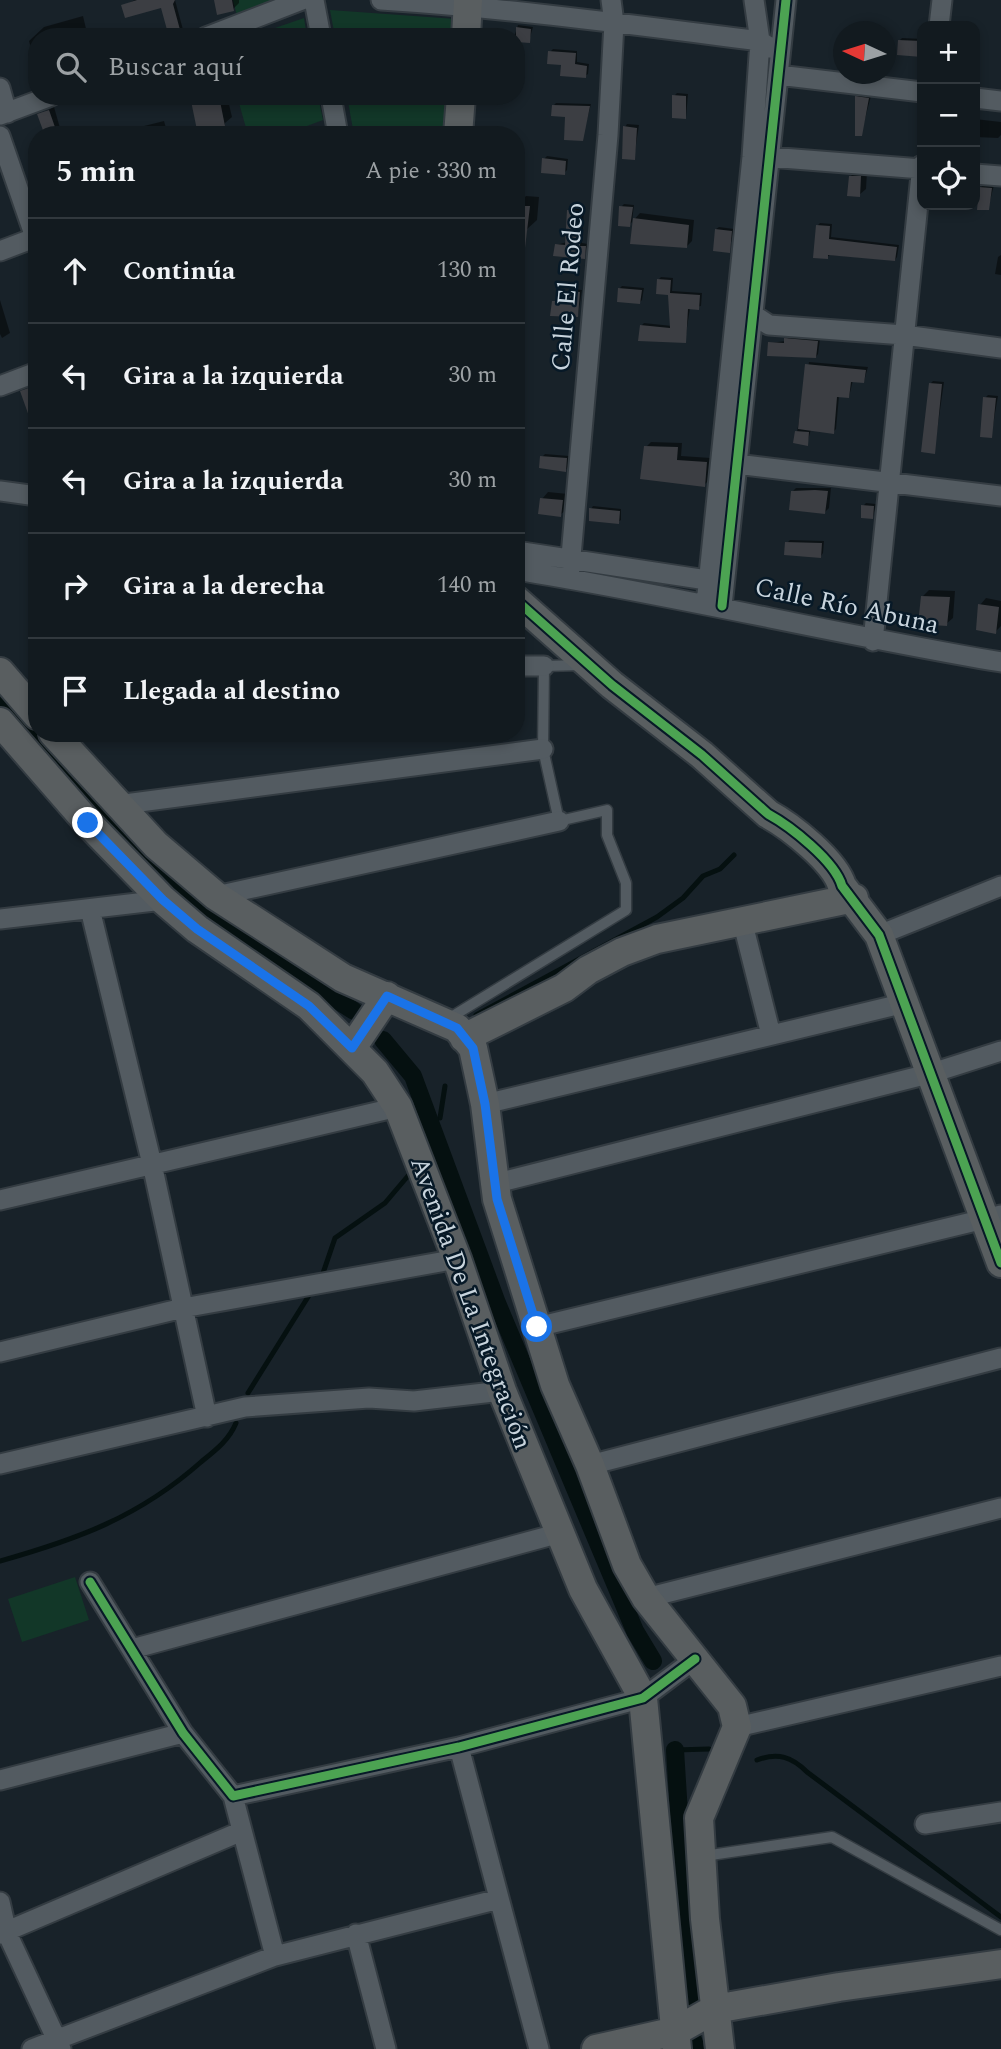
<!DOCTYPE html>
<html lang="es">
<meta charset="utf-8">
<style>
:root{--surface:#121a1f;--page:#1b2328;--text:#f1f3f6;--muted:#9ca1a4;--line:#31383d}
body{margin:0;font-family:Spectral,serif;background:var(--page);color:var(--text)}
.controls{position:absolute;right:21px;top:21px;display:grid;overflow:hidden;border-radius:14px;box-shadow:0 4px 10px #0003}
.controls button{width:63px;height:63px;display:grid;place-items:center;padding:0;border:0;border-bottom:2px solid var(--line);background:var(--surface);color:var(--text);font:35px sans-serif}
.compass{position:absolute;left:833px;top:21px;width:63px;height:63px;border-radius:50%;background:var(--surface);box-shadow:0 4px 10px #0003;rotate:274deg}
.stop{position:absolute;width:21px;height:21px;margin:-16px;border:5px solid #1a73e8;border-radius:50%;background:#fff}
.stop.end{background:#1a73e8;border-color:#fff;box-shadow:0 2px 7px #0008}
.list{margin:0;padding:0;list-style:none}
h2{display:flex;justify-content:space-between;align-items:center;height:91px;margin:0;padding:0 28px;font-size:30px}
h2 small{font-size:23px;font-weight:400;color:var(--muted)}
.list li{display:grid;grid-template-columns:46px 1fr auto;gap:21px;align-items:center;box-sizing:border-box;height:105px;padding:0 28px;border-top:2px solid var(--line)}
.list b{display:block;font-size:26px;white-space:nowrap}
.list em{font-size:23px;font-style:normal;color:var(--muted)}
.icon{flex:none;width:38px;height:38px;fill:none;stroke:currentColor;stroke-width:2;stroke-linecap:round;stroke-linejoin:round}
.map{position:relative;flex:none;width:1001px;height:2049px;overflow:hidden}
.search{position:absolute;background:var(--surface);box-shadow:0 4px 10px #0003;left:28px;top:28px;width:497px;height:77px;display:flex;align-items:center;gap:18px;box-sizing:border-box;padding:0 24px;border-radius:28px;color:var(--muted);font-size:26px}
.panel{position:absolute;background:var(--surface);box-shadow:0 4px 10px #0003;left:28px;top:126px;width:497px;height:616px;border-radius:28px}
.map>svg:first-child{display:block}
</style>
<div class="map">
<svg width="1001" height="2049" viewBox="0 0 1001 2049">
<rect width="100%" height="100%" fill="#182229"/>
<path fill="#123728" d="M233,0h46l-42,16z
M330,10l126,9 -1,18h-120z
M304,18l3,19h-58z
M237,96h81l5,24 -40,15h-35z
M347,96h103l-4,39h-92z
M75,1577l14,43 -67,22 -14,-43z"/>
<path fill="#0007" d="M135,0h40l10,37h-14l-9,-31h-39z
M216,0h23v3l-6,6z
M83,16l5,21h-51v24l-3,-1 -5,-19 15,-14z
M518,25l15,2 -4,14 -15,-4z
M902,38l20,1v16l-22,-15z
M553,49l24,2v11l12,2 -1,10 -3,2 -22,-13 -13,-11z
M677,93l11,1 -2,24 -12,-22z
M860,95l11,1 -10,38 -4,-37z
M192,96h35l5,21 -7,6 -1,12h-24z
M556,103l35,1 -9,35 -15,-24 -13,-10z
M54,107l8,28h-16l-7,-20z
M975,119l26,3v13l-3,3 -23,-1z
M164,121l4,14h-25l1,-9z
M627,124l12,1 -5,33 -9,-31z
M547,156l21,3 -1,11 -3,3 -20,-14z
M857,170l10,1 -1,18 -7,6 -8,-19z
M984,185h10l-6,24 -7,-22z
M526,196l13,1 -2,23 -11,10 -10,-24z
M624,204l10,1 -2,17 8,-9 54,7 -2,21 -6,6 -52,-27 -5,5 -8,-18z
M572,208h12l-2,35 6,1 -4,13 -28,-12 11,-3z
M820,223l12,1 -1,13 68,8 -2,12 -2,3 -65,-5 -3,2 -9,-32z
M719,227l15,2 -5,23 -13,-23z
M1001,255v20l-6,-1 3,-17z
M516,260h9l-5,39 -4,-1z
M661,277l12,1 -1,13 30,2 -1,13 -11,2 -5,33 -44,-15 3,-3 28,3 -2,-33 -12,-13z
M622,286l22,2 -2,12 -2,2 -21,-13z
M572,289l10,1 -4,25 -25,-13 14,-3z
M0,300l10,33 -8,5 -2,-4z
M789,336l31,3 -2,15 -2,3 -46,-14 16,-2z
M809,362l59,5 -4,14 -11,-1 -4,17 -10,-1 -3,33 -3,3 -22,-3 -4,15 -10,-12z
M933,381l11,1 -10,70 -3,-69z
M988,395l10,1 -7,41 -6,-39z
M37,435v25h-2l-5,-19z
M651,442l31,1 -1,13 30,2 -2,22 -5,5 -58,-38z
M545,454l24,2 -1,11 -2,3 -24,-13z
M796,488h35l-2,20 -4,4 -33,-20z
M548,492l20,2 -1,15 -7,6 -18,-16z
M866,503l10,1 -3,13 -10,-11z
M593,506l28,3v11l-3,2 -27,-13z
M790,540l34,1 -1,12 -2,3 -34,-13z
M929,590l26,1 -2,27 -7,6 -24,-27z
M986,598l15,3v25l-6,6 -15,-27z"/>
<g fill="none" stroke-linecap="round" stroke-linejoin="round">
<path stroke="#051010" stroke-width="5" d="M476,1015l181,-98 26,-19 20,-22 17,-7 14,-14
M440,1118l5,-32
M321,1279l14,-41 50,-35 28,-33
M248,1393l65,-104
M0,1561c78,-22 139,-44 201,-99 15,-12 28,-22 35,-39
M675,1750l34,-1
M757,1760c21,-8 35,-3 50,12l194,145"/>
<path stroke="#051010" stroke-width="18" d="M0,694c71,84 142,168 229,235 39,30 83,55 125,82
M383,1040l30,36 84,227 138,328 18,30
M675,1750l17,271
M694,2042l1,7"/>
</g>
<path fill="#3c3e43" d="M137,0h38l-2,4 9,33h-13l-8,-29 -36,10 -4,-13z
M214,0h18l2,11 -17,4z
M516,27l15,2 -1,14 -14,-1z
M898,40l24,1v16l-25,-2z
M548,51l28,2 -1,11 12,2 -1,12 -26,-2 1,-11 -14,-1z
M672,95l14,1v23l-14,-1z
M190,96h29l6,30 -7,1 1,8h-21z
M855,96l14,2 -7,38h-7z
M552,105l38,1 -7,35 -19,-1 1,-23 -14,-1z
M49,110l7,20 -12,3 -7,-19z
M623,126l14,2 -2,32 -13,-1z
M542,158l24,3 -1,14 -24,-2z
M849,176h12l-1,21 -13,-1z
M979,187l13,1 -3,22h-12z
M516,206h14l-5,42 -9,-1z
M619,206l14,1 -3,20 -12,-1z
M567,210l15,1 -2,35h6l-1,13 -32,-3 2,-12 10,1z
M633,218l56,7 -2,23 -57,-4z
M816,225l14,1 -1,13 68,8 -2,14 -67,-6v4l-15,-1z
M715,229l17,2 -2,22 -17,-2z
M657,279l14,1 -1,13 30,2 -1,15 -11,-1 -2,34 -48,-2 2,-16 30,3 -2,-33 -12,-1z
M618,288l24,2 -2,14 -23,-2z
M567,291l13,1 -2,25 -28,-1 2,-15h13z
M784,338l34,3 -2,17 -49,-2 1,-14 16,1z
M805,364l61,6 -2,13 -13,-1 -2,16 -12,-1 -3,37 -36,-5z
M929,383l13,1 -7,70 -14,-2z
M37,385v47l-2,1 -15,-42z
M983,397l13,1 -4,40 -12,-1z
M795,431l14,1 -1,14 -15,-3z
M644,446l34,1 -1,13 30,2 -2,25 -65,-8z
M540,456l27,2 -1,14 -27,-4z
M815,490l13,1 -3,23 -36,-4 2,-19z
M540,498l23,2 -2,17 -23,-3z
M861,505l13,1 -1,13 -12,-1z
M589,508l31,3 -1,13 -30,-3z
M785,542l37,1 -1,15 -37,-3z
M921,596l29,1 -3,29 -29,-2z
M978,604l21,3 -3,27 -20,-4z"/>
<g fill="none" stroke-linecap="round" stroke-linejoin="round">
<defs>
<path id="lane" d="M448,1019l178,-109v-27l-19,-48v-25l-48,11 -16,-72 1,-83 37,-1
M704,1856l128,-19 169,93"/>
<path id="street" d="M314,0l7,37
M381,0c127,8 253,25 379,41l11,7
M939,26l3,-26
M206,37l96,-37
M778,75l144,17
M0,88l7,25
M331,96l7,39
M975,98l26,3
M0,115l51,-19
M0,136l37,107
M769,157l153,12
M975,174l26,2
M0,251l37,-14
M746,310l23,15 135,10 97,13
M0,386l37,-14
M736,464l265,32
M0,491l37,5
M516,551l204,31
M516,570c163,26 323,65 485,92
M569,579l39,-444 6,-112 -3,-23
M706,604l46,-447 8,-116 -6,-41
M722,606l64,-606
M873,641l49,-476
M516,666h28
M117,805l426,-56
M216,896l343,-75
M90,909l62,255 55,253
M0,919l163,-19
M742,920l29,115
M879,935l122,-49
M485,1104l420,-101
M497,1183l435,-110 69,-22
M0,1200l398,-93
M537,1327l464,-112
M0,1352l183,-44 274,-49
M0,1464l245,-57 124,-9 45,3 88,-10
M590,1465l411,-107
M90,1582l93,151 50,63 226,-49 184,-49 52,-39
M646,1598l355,-90
M132,1649l428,-116
M737,1727l264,-61
M459,1747l80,302
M0,1780l183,-47
M233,1796l42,160
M925,1824l76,-12
M0,1902l7,31 54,116
M0,1934l242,-103
M356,1934l30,115
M32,2049l243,-93 224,-57"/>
<path id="secondary" d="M466,37l2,-37
M458,135l3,-39
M516,600l96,85 90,70 66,59c22,12 67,47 74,72l37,49 122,328
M0,672l37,43
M0,722l88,101 75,77 34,29 112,77 66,66 23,35 59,152 45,132 81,198 60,109 34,351
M53,733l103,112 60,51 127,82 114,50 16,20 12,56 12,95 58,186 35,80 37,100 19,33 86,108 5,21 -38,91 6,101 15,130
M464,1038l100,-50 24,-18 34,-18 35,-13 197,-41
M352,1048l35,-52
M596,2049l80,-18 39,-22 124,-22 162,-23"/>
</defs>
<use href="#lane" stroke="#343c42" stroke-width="13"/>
<use href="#street" stroke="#343c42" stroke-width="23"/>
<use href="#secondary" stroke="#343c42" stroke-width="32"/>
<use href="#lane" stroke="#535b61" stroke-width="10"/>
<use href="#street" stroke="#535b61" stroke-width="19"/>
<use href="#secondary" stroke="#595e60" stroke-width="28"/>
<defs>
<path id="cycleway" d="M516,600l96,85 90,70 66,59c22,12 67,47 74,72l37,49 122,328
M722,606l64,-606
M90,1582l93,151 50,63 226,-49 184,-49 52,-39"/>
</defs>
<use href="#cycleway" stroke="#071927" stroke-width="13"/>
<use href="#cycleway" stroke="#4ca352" stroke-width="9"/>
</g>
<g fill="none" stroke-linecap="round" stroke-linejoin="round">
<path stroke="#1a73e8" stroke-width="9" d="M88,823l75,77 34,29 112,77 43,42 35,-52 70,32 16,20 12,56 12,95 40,128"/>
</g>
<g text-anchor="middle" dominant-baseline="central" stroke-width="5" stroke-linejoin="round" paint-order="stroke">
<g font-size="26" fill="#c8d4dd" stroke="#071927">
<text transform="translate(568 287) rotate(-85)">Calle El Rodeo</text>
<text transform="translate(847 606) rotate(12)">Calle Río Abuna</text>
<text transform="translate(471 1303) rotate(70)">Avenida De La Integración</text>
</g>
</g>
</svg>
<div class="controls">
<button>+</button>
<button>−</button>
<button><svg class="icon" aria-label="locate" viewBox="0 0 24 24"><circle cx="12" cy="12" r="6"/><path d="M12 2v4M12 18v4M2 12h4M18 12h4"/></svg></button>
</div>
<svg class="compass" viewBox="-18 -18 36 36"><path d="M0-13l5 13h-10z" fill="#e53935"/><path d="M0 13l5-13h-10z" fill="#9ca1a4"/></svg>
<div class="stop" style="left:537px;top:1327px"></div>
<div class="stop end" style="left:88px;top:823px"></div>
<div class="search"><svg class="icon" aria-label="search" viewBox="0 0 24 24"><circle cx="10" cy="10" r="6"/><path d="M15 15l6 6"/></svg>Buscar aquí</div>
<section class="panel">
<h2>5 min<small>A pie · 330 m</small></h2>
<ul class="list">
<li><svg class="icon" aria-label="ahead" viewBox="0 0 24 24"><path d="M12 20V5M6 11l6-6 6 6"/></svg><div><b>Continúa</b></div><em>130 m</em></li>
<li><svg class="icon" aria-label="left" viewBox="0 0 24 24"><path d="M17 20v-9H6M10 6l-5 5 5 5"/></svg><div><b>Gira a la izquierda</b></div><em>30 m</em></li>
<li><svg class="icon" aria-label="left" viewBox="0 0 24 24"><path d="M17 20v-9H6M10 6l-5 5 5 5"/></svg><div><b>Gira a la izquierda</b></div><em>30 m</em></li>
<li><svg class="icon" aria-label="right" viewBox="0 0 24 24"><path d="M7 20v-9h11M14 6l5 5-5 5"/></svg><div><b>Gira a la derecha</b></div><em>140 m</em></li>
<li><svg class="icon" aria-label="arrive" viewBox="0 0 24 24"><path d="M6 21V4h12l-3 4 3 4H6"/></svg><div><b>Llegada al destino</b></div></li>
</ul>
</section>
</div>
